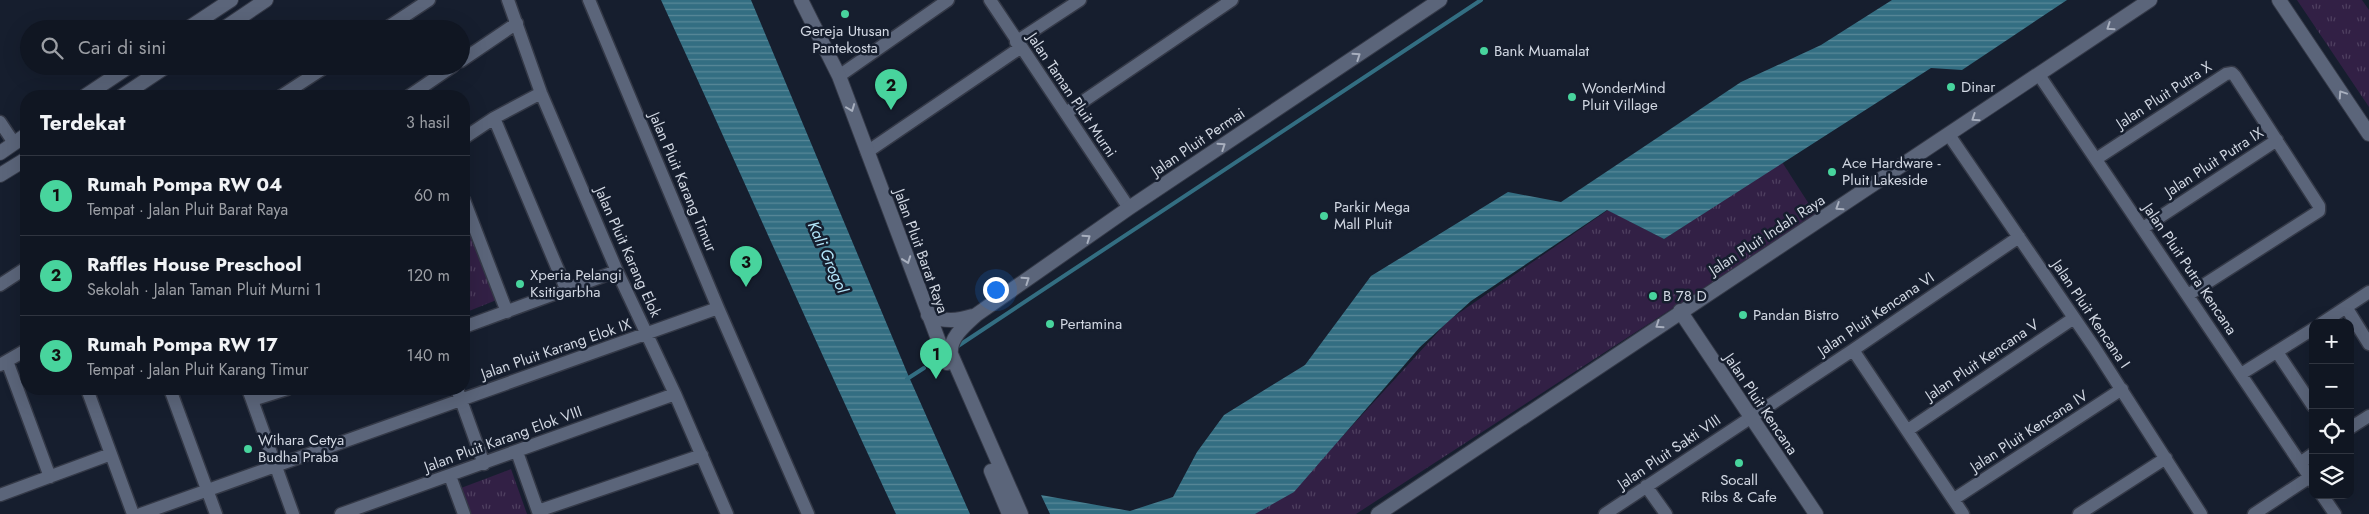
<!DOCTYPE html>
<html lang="id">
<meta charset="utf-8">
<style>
:root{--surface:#101622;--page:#1e232f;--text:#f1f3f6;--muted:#9c9fa5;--line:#303540;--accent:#48d49d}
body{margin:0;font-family:Jost,sans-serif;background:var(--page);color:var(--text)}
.controls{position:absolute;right:15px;bottom:15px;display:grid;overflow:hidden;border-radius:10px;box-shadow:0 5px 20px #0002}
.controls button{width:45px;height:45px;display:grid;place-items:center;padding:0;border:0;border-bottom:1px solid var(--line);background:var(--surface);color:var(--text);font:25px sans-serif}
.you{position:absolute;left:995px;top:289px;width:18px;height:18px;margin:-12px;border:4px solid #fff;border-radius:50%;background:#1a73e8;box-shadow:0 0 0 8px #1a73e833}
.badge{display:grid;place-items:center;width:32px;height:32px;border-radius:50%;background:var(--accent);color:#111;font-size:16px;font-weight:700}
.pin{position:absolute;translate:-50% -41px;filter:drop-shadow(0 1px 2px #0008)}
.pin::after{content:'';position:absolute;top:26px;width:18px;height:15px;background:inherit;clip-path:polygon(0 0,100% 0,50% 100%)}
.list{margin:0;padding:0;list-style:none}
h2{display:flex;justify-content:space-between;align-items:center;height:65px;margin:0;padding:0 20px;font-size:21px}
h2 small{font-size:16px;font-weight:400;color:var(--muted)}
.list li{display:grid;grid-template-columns:32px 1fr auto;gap:15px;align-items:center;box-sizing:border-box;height:80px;padding:0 20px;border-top:1px solid var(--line)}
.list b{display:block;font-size:19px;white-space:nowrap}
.list p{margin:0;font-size:16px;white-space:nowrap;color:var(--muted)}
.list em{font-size:16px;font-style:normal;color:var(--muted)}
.icon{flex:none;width:28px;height:28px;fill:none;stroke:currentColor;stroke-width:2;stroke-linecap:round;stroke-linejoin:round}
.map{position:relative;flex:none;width:2369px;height:514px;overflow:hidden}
.search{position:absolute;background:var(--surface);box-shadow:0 5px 20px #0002;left:20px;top:20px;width:450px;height:55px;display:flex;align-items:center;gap:12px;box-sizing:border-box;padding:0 18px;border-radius:28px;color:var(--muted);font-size:19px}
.panel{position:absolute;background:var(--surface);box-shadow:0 5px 20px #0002;left:20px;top:90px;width:450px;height:305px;border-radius:20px}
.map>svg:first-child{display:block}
</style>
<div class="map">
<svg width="2369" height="514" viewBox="0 0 2369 514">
<defs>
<pattern id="park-tufts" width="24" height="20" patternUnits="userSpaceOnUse" patternTransform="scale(1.25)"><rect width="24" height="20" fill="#322045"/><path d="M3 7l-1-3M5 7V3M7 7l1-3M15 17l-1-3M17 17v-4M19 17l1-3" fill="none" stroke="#4f4060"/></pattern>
<pattern id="water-rules" width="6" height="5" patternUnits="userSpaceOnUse" patternTransform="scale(1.25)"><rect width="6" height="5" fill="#336e82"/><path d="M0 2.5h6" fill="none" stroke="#598999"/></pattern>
</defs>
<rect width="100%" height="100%" fill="#161e2e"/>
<path fill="url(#park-tufts)" d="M2297,0h65l7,10v97z
M1782,162l34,53 -460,299h-122l84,-51 131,-143 159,-110 56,29z
M464,208l35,91 -35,14z
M511,469l16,45h-57l-9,-26z"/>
<path fill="url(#water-rules)" d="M661,0h90l158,377 61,137h-74c-80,-170 -156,-343 -235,-514z
M1892,0h175l-105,70 -31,-2 -267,171 -57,-29 -136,91 -51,46 -126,145 -39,22h-205l-9,-19 89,16 43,-14 24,-45 27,-37 81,-50 66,-89 137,-84 53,10 180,-120 80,-37z"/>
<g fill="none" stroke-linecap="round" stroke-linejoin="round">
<path stroke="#336e82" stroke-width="4" d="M955,348l526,-348
M907,379l17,-11"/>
<defs>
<path id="minor" d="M508,0l33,93 76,178 58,123 52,120
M589,0l129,308 90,206
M990,0l139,208
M385,29l44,-29
M1016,42l64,-42
M461,61l56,-38
M2039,75l274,407
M839,76l109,-76
M281,96l46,-30
M409,96l44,-30
M1066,113l166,-113
M494,118l73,173
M0,122l14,21
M1949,135l145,212 107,167
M464,138l30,-20 47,-25
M867,152l153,-104
M2096,159l130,-85 6,-1 3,3 84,130v5l-131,84
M464,200l43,112
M2143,228l134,-88
M0,285l26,-17
M2346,307l23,37
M2322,323l47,-31
M464,327l153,-56
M1853,350l110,164
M2277,352l36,54
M7,361l43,116
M0,365l26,-15
M2241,374l72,-45
M87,389l46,125
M170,389l46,125
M248,389l45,125
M457,389l27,75
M252,400l35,-11
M2350,428l19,-12
M1908,430l166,-112
M517,452l22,62
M2300,463l13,-9
M450,476l14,38
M1646,486l20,28
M0,495l111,-41
M2322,495l13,19
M1954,499l168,-110
M538,511l164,-56
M141,514l577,-206
M341,514l334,-120
M1605,514l248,-164 166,-113
M2079,514l87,-56
M2254,514l56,-37"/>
<path id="tertiary" d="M801,0l38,76 108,287
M2279,0l90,134
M187,29l44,-29
M223,29l43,-29
M85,96l45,-30
M122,96l45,-30
M0,153l26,-18
M0,175l26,-16
M1680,311l136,203
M928,315c16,7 29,6 45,1
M991,471l18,43
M1021,514l-70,-160c-2,-16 14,-29 25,-39l153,-107 311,-208
M1378,514l772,-514"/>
</defs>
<use href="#minor" stroke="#343947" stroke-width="15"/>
<use href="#tertiary" stroke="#343947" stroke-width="16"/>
<use href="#minor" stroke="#5b657a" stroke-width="12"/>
<use href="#tertiary" stroke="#5b657a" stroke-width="14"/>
</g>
<defs><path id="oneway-chevron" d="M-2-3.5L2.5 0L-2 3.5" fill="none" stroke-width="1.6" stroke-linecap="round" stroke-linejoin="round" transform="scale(1.25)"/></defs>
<g stroke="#a8afbe">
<use href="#oneway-chevron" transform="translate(2110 27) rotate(146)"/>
<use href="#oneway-chevron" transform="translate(1357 56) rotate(-34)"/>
<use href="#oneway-chevron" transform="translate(2342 94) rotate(-124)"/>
<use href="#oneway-chevron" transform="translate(851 108) rotate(69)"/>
<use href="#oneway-chevron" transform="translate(1975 118) rotate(146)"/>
<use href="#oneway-chevron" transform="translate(1222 146) rotate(-34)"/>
<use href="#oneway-chevron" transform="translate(1839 207) rotate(147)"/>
<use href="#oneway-chevron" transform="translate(1087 238) rotate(-35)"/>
<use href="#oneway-chevron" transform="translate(907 260) rotate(70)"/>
<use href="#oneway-chevron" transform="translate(1026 280) rotate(-34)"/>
<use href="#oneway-chevron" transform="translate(1659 325) rotate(146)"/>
</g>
<g fill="#48d49d" stroke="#161e2e" stroke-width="2">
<circle cx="845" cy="14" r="5"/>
<circle cx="1484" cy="51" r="5"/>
<circle cx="1951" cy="87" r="5"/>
<circle cx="1572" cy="97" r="5"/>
<circle cx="1832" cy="172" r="5"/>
<circle cx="1324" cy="216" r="5"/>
<circle cx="520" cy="284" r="5"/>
<circle cx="1653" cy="296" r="5"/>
<circle cx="1743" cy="315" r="5"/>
<circle cx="1050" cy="324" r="5"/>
<circle cx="248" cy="449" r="5"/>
<circle cx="1739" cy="463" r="5"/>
</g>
<g text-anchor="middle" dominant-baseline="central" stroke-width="5" stroke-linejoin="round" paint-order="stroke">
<g font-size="15" fill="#d1d7e2" stroke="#161e2e" text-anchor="start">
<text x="845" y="31" text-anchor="middle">Gereja Utusan<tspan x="845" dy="17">Pantekosta</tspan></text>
<text x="1494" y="51">Bank Muamalat</text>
<text x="1961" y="87">Dinar</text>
<text x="1582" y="88">WonderMind<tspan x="1582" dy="17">Pluit Village</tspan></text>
<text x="1842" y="163">Ace Hardware -<tspan x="1842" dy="17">Pluit Lakeside</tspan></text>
<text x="1334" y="207">Parkir Mega<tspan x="1334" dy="17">Mall Pluit</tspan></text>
<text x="530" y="275">Xperia Pelangi<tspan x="530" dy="17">Ksitigarbha</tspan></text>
<text x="1663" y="296">B 78 D</text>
<text x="1753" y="315">Pandan Bistro</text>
<text x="1060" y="324">Pertamina</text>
<text x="258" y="440">Wihara Cetya<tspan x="258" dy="17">Budha Praba</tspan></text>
<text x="1739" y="480" text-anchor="middle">Socall<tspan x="1739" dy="17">Ribs &amp; Cafe</tspan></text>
</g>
<g font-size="15" fill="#d1d7e2" stroke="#161e2e">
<text transform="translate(1072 95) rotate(56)">Jalan Taman Pluit Murni</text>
<text transform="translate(2164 95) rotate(-33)">Jalan Pluit Putra X</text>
<text transform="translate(1198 142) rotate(-34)">Jalan Pluit Permai</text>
<text transform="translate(2214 162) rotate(-33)">Jalan Pluit Putra IX</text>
<text transform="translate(683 182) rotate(67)">Jalan Pluit Karang Timur</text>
<text transform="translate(1767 235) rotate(-33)">Jalan Pluit Indah Raya</text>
<text transform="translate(921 251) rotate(70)">Jalan Pluit Barat Raya</text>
<text transform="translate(628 252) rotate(66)">Jalan Pluit Karang Elok</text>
<text transform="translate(2190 269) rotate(56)">Jalan Pluit Putra Kencana</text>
<text transform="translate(1876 314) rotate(-34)">Jalan Pluit Kencana VI</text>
<text transform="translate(2091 314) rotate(56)">Jalan Pluit Kencana I</text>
<text transform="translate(556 349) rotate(-19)">Jalan Pluit Karang Elok IX</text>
<text transform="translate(1982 360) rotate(-34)">Jalan Pluit Kencana V</text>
<text transform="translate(1761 404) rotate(56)">Jalan Pluit Kencana</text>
<text transform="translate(2029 431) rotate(-33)">Jalan Pluit Kencana IV</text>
<text transform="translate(503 439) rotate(-20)">Jalan Pluit Karang Elok VIII</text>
<text transform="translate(1669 452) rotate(-34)">Jalan Pluit Sakti VIII</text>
</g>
<g font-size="16" font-style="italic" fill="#b3e6fa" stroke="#161e2e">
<text transform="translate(828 257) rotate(66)">Kali Grogol</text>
</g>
</g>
</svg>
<div class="controls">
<button>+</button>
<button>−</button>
<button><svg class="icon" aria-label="locate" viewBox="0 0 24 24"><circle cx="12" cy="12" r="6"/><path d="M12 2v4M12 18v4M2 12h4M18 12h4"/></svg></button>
<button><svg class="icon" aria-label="layers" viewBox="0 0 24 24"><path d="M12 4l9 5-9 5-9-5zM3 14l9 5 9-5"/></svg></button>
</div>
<div class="you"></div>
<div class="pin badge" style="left:936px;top:379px">1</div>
<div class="pin badge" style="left:891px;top:110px">2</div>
<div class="pin badge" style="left:746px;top:287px">3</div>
<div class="search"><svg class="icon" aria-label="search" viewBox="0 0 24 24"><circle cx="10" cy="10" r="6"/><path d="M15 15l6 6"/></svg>Cari di sini</div>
<section class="panel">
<h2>Terdekat<small>3 hasil</small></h2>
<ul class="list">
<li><span class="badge">1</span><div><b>Rumah Pompa RW 04</b><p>Tempat · Jalan Pluit Barat Raya</p></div><em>60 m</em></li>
<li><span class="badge">2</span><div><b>Raffles House Preschool</b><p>Sekolah · Jalan Taman Pluit Murni 1</p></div><em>120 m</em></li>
<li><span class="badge">3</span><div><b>Rumah Pompa RW 17</b><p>Tempat · Jalan Pluit Karang Timur</p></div><em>140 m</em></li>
</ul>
</section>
</div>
